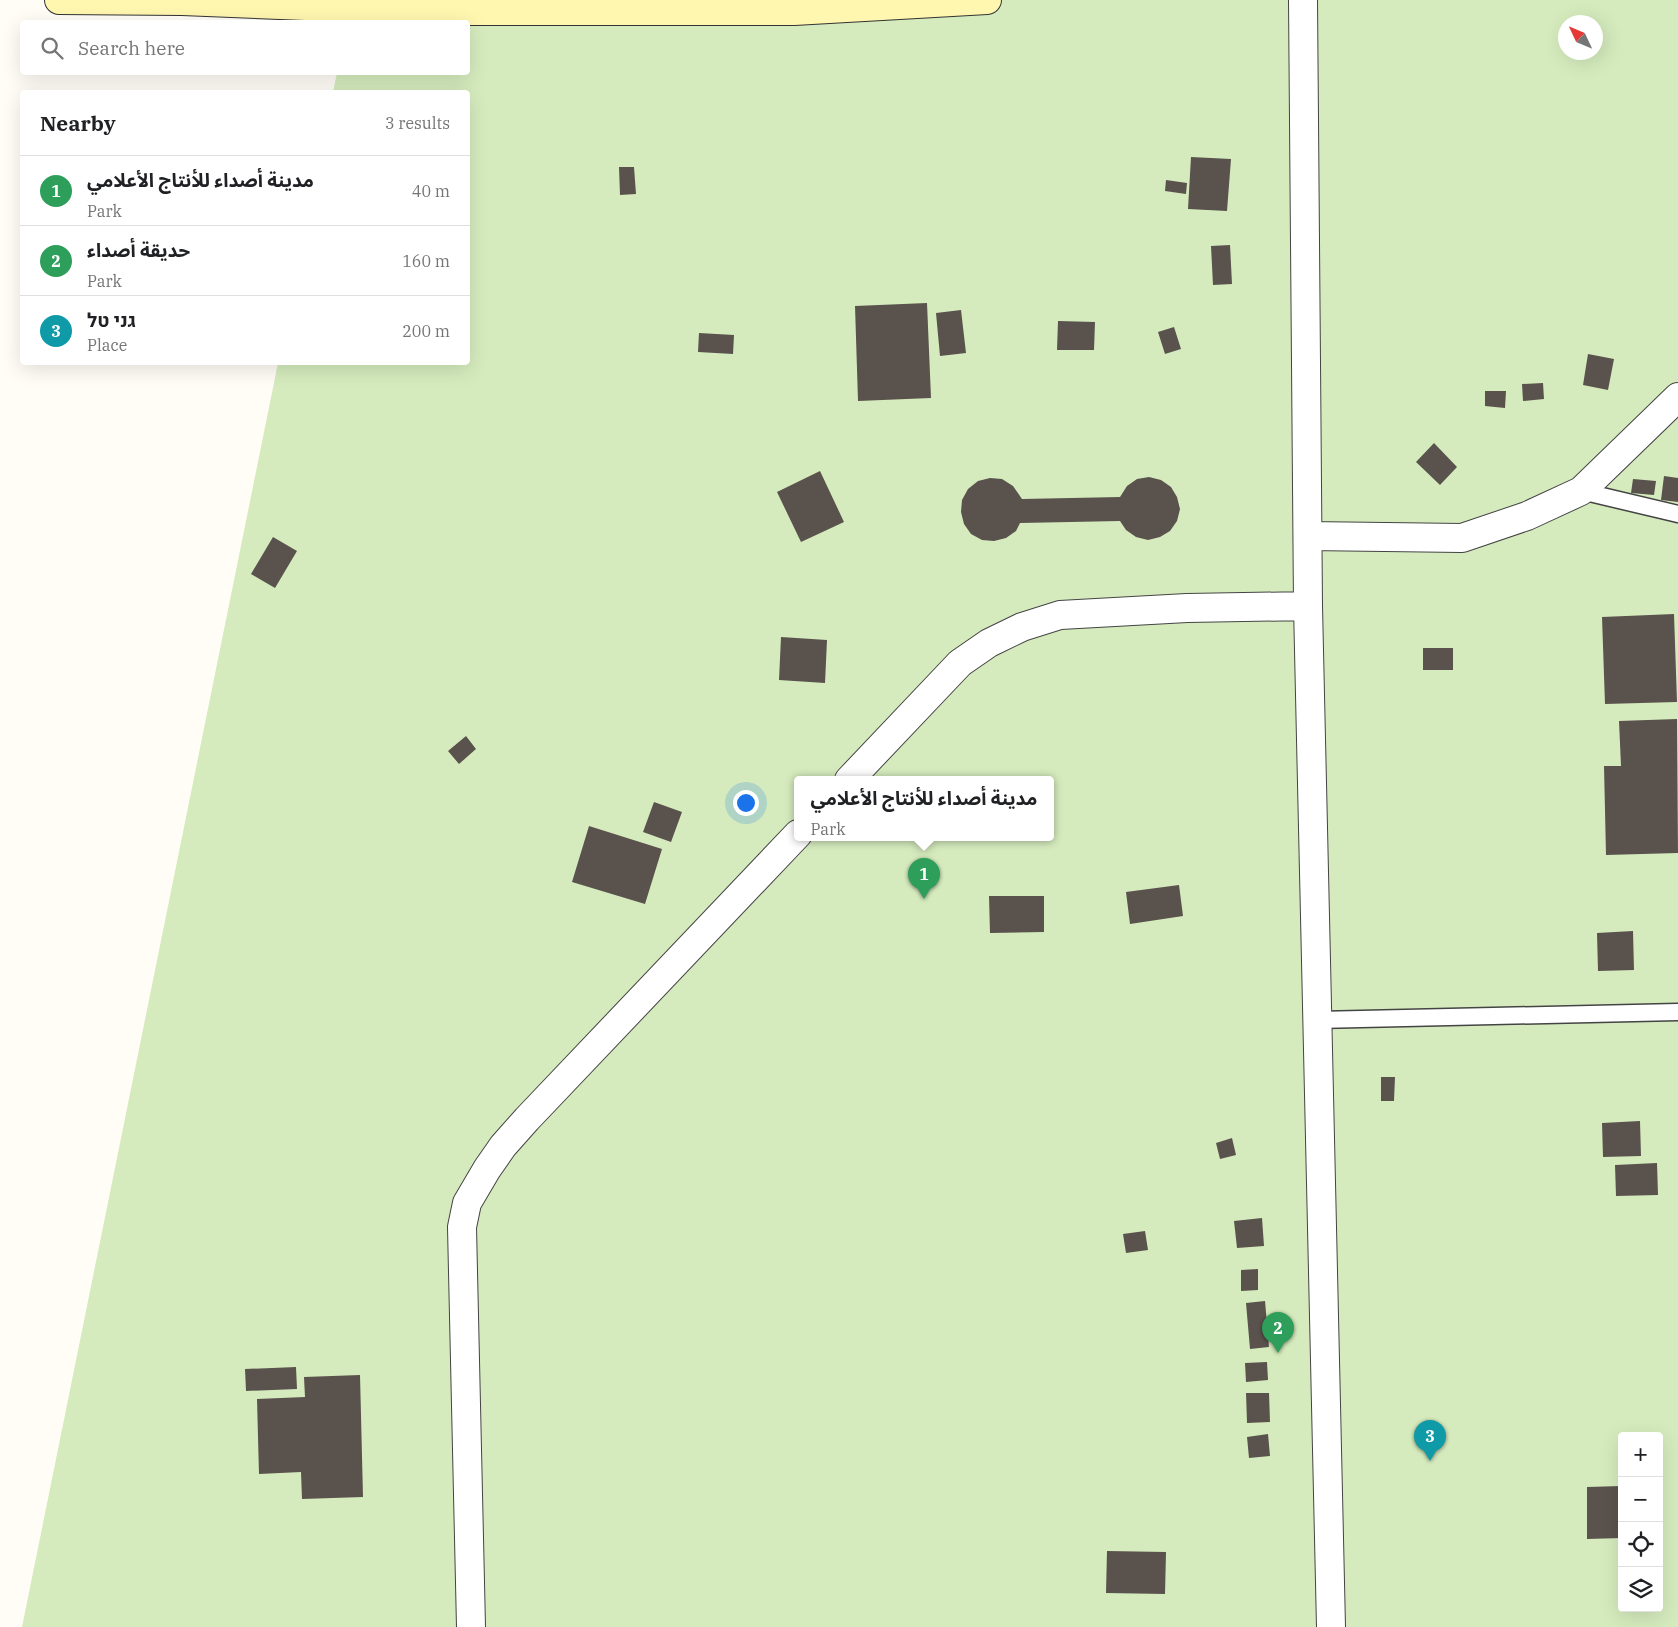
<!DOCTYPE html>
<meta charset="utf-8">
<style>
:root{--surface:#fff;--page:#f2f2f2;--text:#202124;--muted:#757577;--line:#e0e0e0;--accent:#7c3aed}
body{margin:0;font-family:"IBM Plex Serif","Noto Sans Arabic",Heebo,serif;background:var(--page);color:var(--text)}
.controls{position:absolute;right:15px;bottom:15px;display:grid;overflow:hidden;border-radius:5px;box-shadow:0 5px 20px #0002}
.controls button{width:45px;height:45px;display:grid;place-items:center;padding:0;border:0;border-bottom:1px solid var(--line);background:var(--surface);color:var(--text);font:25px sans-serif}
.compass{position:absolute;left:1558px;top:15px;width:45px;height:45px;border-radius:50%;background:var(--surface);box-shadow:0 5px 20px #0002;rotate:314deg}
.you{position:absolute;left:745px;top:802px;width:18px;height:18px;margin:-12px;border:4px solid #fff;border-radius:50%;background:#1a73e8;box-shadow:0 0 0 8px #1a73e833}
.badge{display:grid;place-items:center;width:32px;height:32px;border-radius:50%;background:var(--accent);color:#fff;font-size:16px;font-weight:700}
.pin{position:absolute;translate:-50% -41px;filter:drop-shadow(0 1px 2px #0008)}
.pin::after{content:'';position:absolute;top:26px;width:18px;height:15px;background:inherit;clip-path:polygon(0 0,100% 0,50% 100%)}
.popup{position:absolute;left:794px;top:776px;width:260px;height:65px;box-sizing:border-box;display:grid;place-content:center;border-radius:5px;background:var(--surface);filter:drop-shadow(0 1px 4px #0005);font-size:16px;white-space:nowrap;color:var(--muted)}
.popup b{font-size:19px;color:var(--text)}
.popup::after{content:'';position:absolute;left:50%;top:100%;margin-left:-10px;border:10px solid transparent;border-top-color:var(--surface)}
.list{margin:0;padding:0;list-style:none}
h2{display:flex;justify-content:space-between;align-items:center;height:65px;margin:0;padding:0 20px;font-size:21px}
h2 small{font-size:16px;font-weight:400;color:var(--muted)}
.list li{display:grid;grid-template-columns:32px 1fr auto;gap:15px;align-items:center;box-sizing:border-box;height:70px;padding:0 20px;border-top:1px solid var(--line)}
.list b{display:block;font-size:19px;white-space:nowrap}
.list p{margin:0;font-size:16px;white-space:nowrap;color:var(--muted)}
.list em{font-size:16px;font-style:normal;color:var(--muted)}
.icon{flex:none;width:28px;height:28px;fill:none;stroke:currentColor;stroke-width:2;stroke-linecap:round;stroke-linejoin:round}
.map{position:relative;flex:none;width:1678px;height:1627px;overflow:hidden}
.search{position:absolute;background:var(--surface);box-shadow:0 5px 20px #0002;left:20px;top:20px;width:450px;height:55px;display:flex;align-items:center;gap:12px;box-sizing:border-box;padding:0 18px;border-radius:5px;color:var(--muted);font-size:19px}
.panel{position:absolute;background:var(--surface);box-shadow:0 5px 20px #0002;left:20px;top:90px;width:450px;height:275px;border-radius:5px}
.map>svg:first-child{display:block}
</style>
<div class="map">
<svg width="1678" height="1627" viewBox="0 0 1678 1627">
<rect width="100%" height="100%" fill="#fffdf5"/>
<path fill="#d5ebbd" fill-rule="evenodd" d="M351,0h1327v1627h-1656l256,-1264 190,-1v-270h-135l4,-19 131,-1v-50h-121zM1566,22h30v30h-30zM798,780h252v58h-252zM1622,1436h37v172h-37z"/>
<path fill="#5a524d" d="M1191,157l40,2 -4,52 -39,-2z
M619,167h15l2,27 -16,1z
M1166,180l21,3 -1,11 -21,-3z
M1230,245l2,39 -19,1 -2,-39z
M927,303l4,95 -73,3 -3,-95z
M961,310l5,43 -26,3 -4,-43z
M1058,321l37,1 -1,28h-37z
M1174,327l7,22 -16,5 -7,-22z
M699,333l35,2 -1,19 -35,-2z
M1588,354l26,5 -6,31 -25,-5z
M1543,383l1,16 -21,2 -1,-17z
M1485,391h21l-1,17 -20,-2z
M1434,443l23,24 -17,18 -24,-23z
M820,471l24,51 -43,20 -24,-50z
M1664,476l14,2v24l-17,-2z
M1149,477l12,3 10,7 6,10 3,12 -3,12 -7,10 -10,6 -12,3 -12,-3 -10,-7 -6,-9 -100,2 -4,8 -10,7 -12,3 -12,-1 -11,-6 -7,-10 -3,-12 1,-12 6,-11 10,-8 12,-3 12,1 11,7 9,13 98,-2 7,-11 10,-7z
M1633,479l23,2 -2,14 -23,-2z
M273,537l24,14 -22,37 -24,-14z
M1674,614l3,88 -72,2 -3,-87z
M781,637l46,3 -2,43 -46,-3z
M1423,648h30v22h-30z
M1677,719l1,134 -72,2 -2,-89h17l-2,-45z
M466,736l10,13 -17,15 -11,-13z
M654,802l28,10 -11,30 -28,-10z
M589,826l73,23 -17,55 -73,-22z
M1179,885l4,31 -53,8 -4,-32z
M989,896h55v36l-54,1z
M1633,931l1,39 -36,1 -1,-38z
M1381,1077h14l-1,24h-13z
M1640,1121l1,35 -38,1 -1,-34z
M1232,1138l4,17 -16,4 -4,-16z
M1657,1163l1,32 -42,1 -1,-31z
M1262,1218l2,28 -27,2 -3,-27z
M1145,1231l3,19 -22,3 -3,-19z
M1258,1269v21l-17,1v-21z
M1265,1301l4,46 -19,2 -4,-46z
M1267,1362l1,18 -22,2 -1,-19z
M296,1367l1,22 -51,2 -1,-22z
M360,1375l3,122 -61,2 -1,-27 -42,2 -2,-75 48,-2 -1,-20z
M1246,1393h23l1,29 -23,1z
M1268,1434l2,22 -21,2 -2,-21z
M1622,1486v52l-35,1v-52z
M1107,1551l59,1 -1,42 -59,-1z"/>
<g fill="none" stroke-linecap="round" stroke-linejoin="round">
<defs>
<path id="lane" d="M1581,491l97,23
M1317,1020l361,-8"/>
<path id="street" d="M1303,0l5,606 23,1021
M1308,536l154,2 65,-22 54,-25 97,-94
M849,780l111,-117 29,-20 33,-16 38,-12 127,-7 121,-2
M471,1627l-9,-400 5,-24 20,-34 16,-23 24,-27 271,-285"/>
<path id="secondary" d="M59,0l123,1 251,10h361l193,-11"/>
</defs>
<use href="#lane" stroke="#444" stroke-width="19"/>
<use href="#street" stroke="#444" stroke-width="30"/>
<use href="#secondary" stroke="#333" stroke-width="30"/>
<use href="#lane" stroke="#fff" stroke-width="16"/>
<use href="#street" stroke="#fff" stroke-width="28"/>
<use href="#secondary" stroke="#fff6b0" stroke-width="28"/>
</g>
</svg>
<div class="controls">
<button>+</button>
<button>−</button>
<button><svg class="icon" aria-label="locate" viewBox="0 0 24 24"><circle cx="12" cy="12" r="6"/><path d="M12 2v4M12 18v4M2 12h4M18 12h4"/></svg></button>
<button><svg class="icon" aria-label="layers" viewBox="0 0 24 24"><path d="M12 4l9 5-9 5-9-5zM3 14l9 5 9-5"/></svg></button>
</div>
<svg class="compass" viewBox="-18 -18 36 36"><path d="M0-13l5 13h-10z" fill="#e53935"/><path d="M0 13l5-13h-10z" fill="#757577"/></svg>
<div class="you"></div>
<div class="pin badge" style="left:924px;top:899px;background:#2e9e5b">1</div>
<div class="popup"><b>مدينة أصداء للأنتاج الأعلامي</b>Park</div>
<div class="pin badge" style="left:1278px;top:1353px;background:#2e9e5b">2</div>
<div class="pin badge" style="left:1430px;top:1461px;background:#0f9aa8">3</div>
<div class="search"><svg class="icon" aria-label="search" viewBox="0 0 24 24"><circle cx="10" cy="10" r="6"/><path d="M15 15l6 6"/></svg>Search here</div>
<section class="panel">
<h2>Nearby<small>3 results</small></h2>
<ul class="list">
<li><span class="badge" style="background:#2e9e5b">1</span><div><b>مدينة أصداء للأنتاج الأعلامي</b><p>Park</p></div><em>40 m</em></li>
<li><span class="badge" style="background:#2e9e5b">2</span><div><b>حديقة أصداء</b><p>Park</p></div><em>160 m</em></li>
<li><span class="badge" style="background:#0f9aa8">3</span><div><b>גני טל</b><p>Place</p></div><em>200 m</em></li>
</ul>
</section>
</div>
